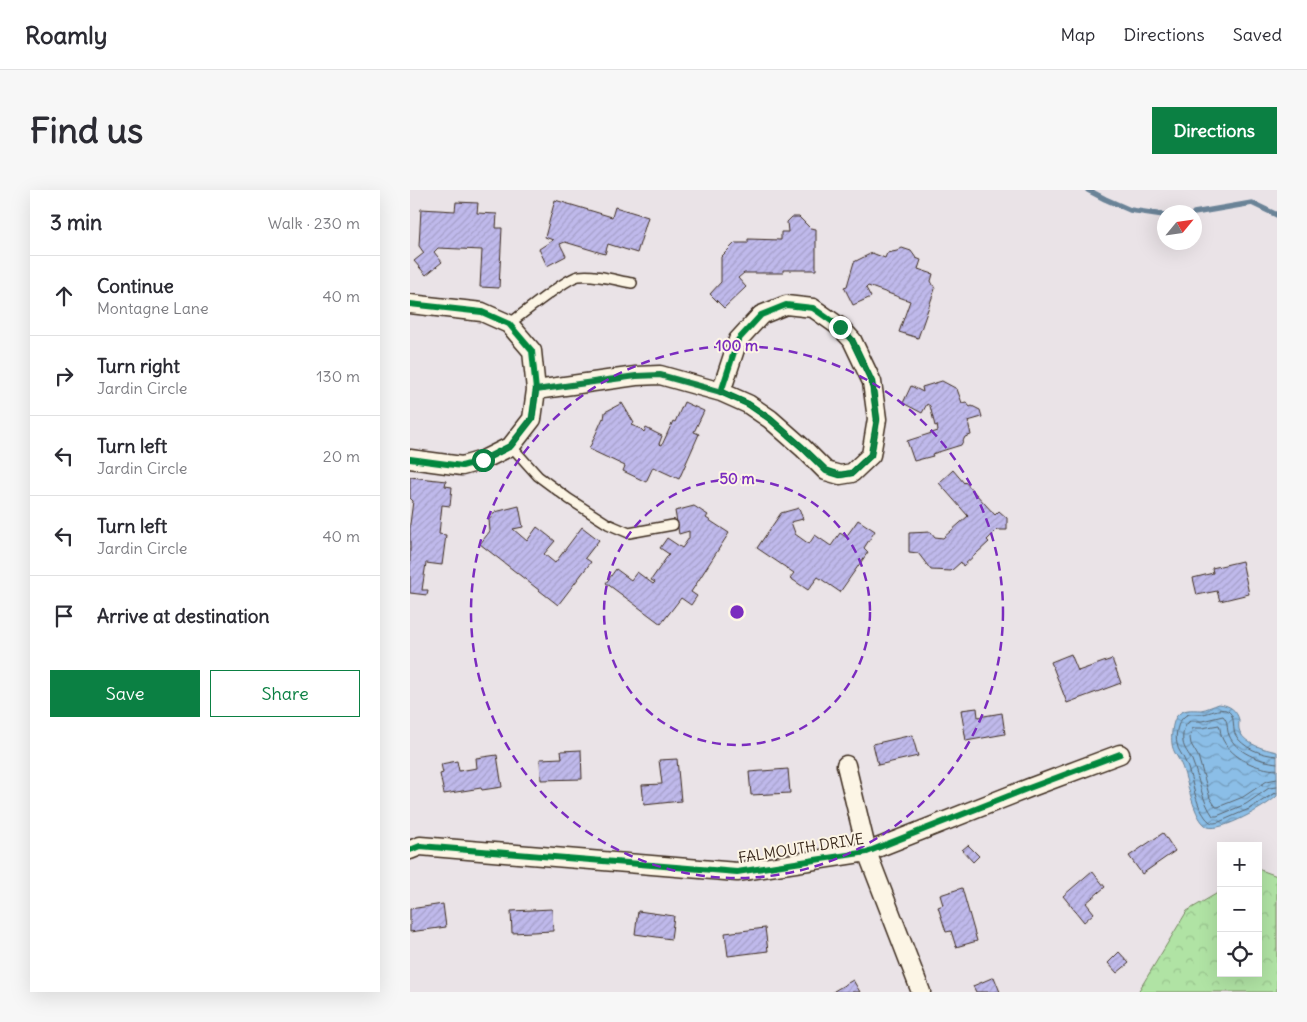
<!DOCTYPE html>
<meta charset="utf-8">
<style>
:root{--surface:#fff;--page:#f7f7f7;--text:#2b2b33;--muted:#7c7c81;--line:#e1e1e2;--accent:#0b8043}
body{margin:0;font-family:Delius,sans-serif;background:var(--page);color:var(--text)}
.controls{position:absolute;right:15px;bottom:15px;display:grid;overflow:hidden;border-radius:0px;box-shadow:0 5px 20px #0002}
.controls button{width:45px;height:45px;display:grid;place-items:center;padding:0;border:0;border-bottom:1px solid var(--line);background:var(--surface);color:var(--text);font:25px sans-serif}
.compass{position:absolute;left:747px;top:15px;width:45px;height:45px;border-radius:50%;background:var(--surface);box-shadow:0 5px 20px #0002;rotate:61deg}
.stop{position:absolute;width:15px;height:15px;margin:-11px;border:4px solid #0b8043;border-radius:50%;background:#fff}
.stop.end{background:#0b8043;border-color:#fff;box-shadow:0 1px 5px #0008}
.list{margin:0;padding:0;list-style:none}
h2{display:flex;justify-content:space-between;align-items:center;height:65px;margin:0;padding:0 20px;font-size:21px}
h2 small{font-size:16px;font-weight:400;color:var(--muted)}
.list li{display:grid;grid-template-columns:32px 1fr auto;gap:15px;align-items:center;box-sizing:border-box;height:80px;padding:0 20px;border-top:1px solid var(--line)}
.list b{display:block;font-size:19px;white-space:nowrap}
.list p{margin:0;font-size:16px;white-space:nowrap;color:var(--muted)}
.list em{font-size:16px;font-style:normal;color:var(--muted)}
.actions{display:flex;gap:10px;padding:15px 20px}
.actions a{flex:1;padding:11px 0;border:1px solid var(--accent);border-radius:0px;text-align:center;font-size:18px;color:var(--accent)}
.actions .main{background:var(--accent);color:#fff}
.icon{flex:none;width:28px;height:28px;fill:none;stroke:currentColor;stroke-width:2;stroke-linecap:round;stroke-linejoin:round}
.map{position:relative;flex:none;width:867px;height:802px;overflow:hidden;border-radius:0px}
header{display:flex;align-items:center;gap:30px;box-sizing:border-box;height:70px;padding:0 25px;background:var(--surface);border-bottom:1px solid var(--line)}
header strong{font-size:24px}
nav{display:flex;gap:28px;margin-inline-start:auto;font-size:18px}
.intro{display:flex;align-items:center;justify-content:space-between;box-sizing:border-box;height:120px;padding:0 30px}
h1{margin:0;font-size:35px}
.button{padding:12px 22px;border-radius:0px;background:var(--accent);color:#fff;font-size:18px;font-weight:700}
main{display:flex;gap:30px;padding:0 30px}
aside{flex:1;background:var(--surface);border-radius:0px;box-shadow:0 5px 20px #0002}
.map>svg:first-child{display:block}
</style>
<header>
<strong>Roamly</strong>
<nav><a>Map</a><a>Directions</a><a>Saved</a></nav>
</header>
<div class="intro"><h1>Find us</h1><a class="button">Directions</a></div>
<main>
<aside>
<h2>3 min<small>Walk · 230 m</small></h2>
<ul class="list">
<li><svg class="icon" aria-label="ahead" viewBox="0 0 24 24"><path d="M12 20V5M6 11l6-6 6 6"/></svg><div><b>Continue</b><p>Montagne Lane</p></div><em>40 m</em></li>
<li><svg class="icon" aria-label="right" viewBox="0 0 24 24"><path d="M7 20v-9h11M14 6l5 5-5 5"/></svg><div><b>Turn right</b><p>Jardin Circle</p></div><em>130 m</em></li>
<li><svg class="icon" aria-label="left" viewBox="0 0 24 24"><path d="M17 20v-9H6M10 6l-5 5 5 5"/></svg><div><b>Turn left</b><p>Jardin Circle</p></div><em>20 m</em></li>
<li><svg class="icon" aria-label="left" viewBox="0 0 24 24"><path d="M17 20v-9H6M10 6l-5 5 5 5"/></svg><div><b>Turn left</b><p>Jardin Circle</p></div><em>40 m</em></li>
<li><svg class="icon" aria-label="arrive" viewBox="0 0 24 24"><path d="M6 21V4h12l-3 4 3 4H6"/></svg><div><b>Arrive at destination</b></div></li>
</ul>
<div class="actions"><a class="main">Save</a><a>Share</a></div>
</aside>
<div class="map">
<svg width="867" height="802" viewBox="0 0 867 802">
<defs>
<pattern id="forest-crowns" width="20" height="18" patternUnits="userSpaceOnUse" patternTransform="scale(1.25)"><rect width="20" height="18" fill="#b0e3a4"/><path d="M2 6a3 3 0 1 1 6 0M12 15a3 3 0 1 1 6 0" fill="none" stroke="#98c38d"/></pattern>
<pattern id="water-waves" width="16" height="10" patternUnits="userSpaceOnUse" patternTransform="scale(1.25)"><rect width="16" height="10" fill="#8bbee7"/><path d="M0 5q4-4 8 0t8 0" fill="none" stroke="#739bbb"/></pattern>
<pattern id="building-hatch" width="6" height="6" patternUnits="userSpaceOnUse" patternTransform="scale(1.25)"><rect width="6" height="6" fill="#bfb9eb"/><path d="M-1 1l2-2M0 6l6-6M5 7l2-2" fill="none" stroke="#a59fc9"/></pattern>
</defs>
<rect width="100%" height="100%" fill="#eae3e7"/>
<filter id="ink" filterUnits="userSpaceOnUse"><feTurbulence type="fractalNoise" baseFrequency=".02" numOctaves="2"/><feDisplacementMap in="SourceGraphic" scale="10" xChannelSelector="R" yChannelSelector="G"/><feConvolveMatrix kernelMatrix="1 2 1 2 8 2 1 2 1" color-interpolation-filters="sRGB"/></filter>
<g filter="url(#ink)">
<path fill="url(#forest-crowns)" stroke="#768661" d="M848,679l19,7v116h-139l49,-81 34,-20v82h37z"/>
<path fill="url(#water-waves)" stroke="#6b8397" d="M809,514c10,1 18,6 20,16 0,4 -1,8 1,12 6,13 24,17 37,20v44c-10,10 -56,36 -69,31 -15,-7 -20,-48 -27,-63 -3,-7 -8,-12 -9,-20 -1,-8 0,-20 4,-27 7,-9 15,-7 25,-7 6,-1 12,-4 18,-6z"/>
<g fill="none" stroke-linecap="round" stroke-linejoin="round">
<path stroke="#5b656e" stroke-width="1" d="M867,566c-15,-1 -35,-8 -42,-22 -3,-8 1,-20 -9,-24 -7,-2 -16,3 -23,4 -6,1 -13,-2 -18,2 -8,6 -10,19 -8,28 1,7 6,11 8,17 8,16 8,35 17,51 2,3 4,7 7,9 3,3 6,2 10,1l30,-13 24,-15 4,-1
M867,573c-17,-2 -41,-10 -48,-28 -3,-7 0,-13 -6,-19l-21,5h-12c-6,4 -8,13 -7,21 1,7 6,12 9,18 8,20 8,37 21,56h4l29,-12 23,-16 8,-1
M867,580c-20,-1 -44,-11 -54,-30 -3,-5 -2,-10 -4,-15l-17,3h-8l-2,1 -2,9 1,6 7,12 12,42 6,9h2l25,-10 24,-16 10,-2"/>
<path stroke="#6b8397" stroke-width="5.5" d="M678,0l17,9 25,11 34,5
M784,23l58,-10 25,12"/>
</g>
<path fill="url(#building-hatch)" stroke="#3b2a1e" d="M145,10l57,17 3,-10 33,10 -11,36 -29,-9 -3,10 -40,-12 -5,2 6,12 -19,10 -8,-17 14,-9 -8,-3z
M46,12l22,1 -1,10 20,1 -1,14h6l-3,60 -19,-1 2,-37 -44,-2 -4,4 8,10 -16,13 -12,-14 10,-8 -5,-7 2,-37 34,2z
M382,27h7l11,11 6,1v41h-33v3h-39l-6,5 8,9 -22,21 -14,-14 11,-12v-25l14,-14h13v-4l33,1v-8h7l-1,-10z
M492,58l9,3 5,7 5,2 -3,9 15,5 -2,7 4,8 -17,49 -19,-6 11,-31 -42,-15 -2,2 5,9 -18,8 -9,-18 3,-1 7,-24 18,-9 13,5 2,-5 10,-2z
M532,191l15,8 5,14 4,-1 4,5 2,-1 8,4 2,7 -14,4 3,14 -6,2 -4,8 -29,9 1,2 -19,5 -7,-20 31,-10 -1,-6 -2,1 -5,-20 -3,-2 -5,9 -19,-10 8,-17 12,6 -1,-5z
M274,212l20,9 -10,21 5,2 -20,45 -26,-12 -7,15 -23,-11 2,-5 -36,-17 14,-31 1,1 1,-7 17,-9 12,20 -3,2 10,4 3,3 2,-4 16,8 -3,8 3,1 11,-24 2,1z
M543,280l11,13 1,-1 30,33 4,-4 8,7v12h-10l-10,10 2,2 -26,24 -2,-4 -10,9 -20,-1 -13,-17 -9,-1v-19l22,-1 4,5 8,1 25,-22 -29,-33z
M0,287l36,4 -1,5 7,1 -2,19 -8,-1 -3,29 7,1 -4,30 -16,-2 -4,27h6l-1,5 -17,-2v-69l3,-23 -3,-3z
M109,316l4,21 -10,2 14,12 10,-14 18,14 -11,13 11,9 27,-36 17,13 -14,18 6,4 -33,43 -78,-61 10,-13 -1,-11 6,-8z
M284,316l14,9 -2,3 23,15 -38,59 6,4 -6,9 -10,-7 -20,26 -55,-41 10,-14 15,11 6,-8 16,12 2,-2 -4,-2 18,-26 -9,-6 7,-10 15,10 7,-10v-7l-10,3 -4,-23z
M389,318l4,11 -12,3 4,11v1l14,10 6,-9 16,11 9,-13 6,4 12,-17 17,11 -11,17 4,4 -28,40 -22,-15 -10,13 -18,-12 4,-5 -37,-25 24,-35z
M832,371l7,33 -29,7 -3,-10 -20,4 -4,-17 20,-5 -1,-5z
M661,464l7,17 34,-12 9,24 -54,20 -16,-41z
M567,518l1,9 24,-4 3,21 -39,7 -5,-31z
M502,545l6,21 -40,9 -5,-21z
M171,560l1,29 -41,1 -1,-21 22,-1 -1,-7z
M87,565l5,32 -20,3 -1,-2 -37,6 -4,-20 3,-1 -2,-9 16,-3 2,10 18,-3 -1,-10z
M267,569l4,42 -37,4 -2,-20 20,-1 -3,-24z
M378,579l2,24 -39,2 -2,-23z
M753,643l12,18 -33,23 -13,-18z
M558,655l11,11 -6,6 -11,-12z
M682,681l13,16 -19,16 8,10 -10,9 -21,-26z
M552,698l15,53 -21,6 -5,-16 -5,1 -8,-25 5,-2 -3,-10z
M33,714l3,23 -36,5v-23z
M142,719l1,22 -41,2 -1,-22z
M228,721l36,5 -3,23 -36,-5z
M355,738l3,23 -40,5 -3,-23z
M709,762l10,11 -12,10 -9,-10z
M584,787l6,15h-24l-3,-6z
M443,790l7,12h-26v-1z"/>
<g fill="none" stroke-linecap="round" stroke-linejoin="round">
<defs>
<path id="service" d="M99,134c12,-9 59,-47 70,-48 17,-2 36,4 53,7
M101,256l27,30 31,23 39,25 21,9 44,-8"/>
<path id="minor" d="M0,114l72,8 27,12 23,27 4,39 -4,29 -21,27 -28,14 -21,6 -52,-7
M376,115l27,3 27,19 12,13 20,42 5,37 -6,36 -19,18 -12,2 -14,-4 -23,-23 -33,-29 -22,-15 -27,-12 17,-52 23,-25z
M126,200l100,-14 24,-1 61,17
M436,575l21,87 54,140
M0,660l10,-4 317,26 130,-20 162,-64 91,-34"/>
</defs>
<use href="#service" stroke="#3b2a1e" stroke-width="12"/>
<use href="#minor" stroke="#3b2a1e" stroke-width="21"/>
<use href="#service" stroke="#fcf5e5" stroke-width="9"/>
<use href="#minor" stroke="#fcf5e5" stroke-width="18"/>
<defs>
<path id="cycleway" d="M0,114l72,8 27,12 23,27 4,39 -4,29 -21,27 -28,14 -21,6 -52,-7
M376,115l27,3 27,19 12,13 20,42 5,37 -6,36 -19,18 -12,2 -14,-4 -23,-23 -33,-29 -22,-15 -27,-12 17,-52 23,-25z
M0,660l10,-4 317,26 130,-20 162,-64 91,-34"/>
</defs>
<use href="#cycleway" stroke="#fcf5e5" stroke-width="9"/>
<use href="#cycleway" stroke="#00873e" stroke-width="6"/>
</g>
</g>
<g fill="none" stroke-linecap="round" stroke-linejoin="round" filter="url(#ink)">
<path stroke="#0b8043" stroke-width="6" d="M73,270l27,-14 22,-28 4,-28 100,-14 24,-1 61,17 27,12 22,15 33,29 23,22 14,5 12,-2 19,-18 6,-35 -5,-38 -20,-42 -12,-13"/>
</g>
<g fill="none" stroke="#7b2cbf" stroke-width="2.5" stroke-dasharray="9 6">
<circle cx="327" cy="422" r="133"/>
<circle cx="327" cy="422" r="266"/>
</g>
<g text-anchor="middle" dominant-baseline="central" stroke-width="4" stroke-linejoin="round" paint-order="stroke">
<g font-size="15" fill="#3b2a1e" stroke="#fcf5e5">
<text transform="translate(391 658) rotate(-9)">FALMOUTH DRIVE</text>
</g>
</g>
<circle cx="327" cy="422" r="8" fill="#7b2cbf" stroke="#fcf5e5" stroke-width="2.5"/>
<g font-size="15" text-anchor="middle" font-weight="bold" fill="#7b2cbf" stroke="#fcf5e5" stroke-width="4" stroke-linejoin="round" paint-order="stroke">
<text x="327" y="161">100 m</text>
<text x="327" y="294">50 m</text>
</g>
</svg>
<div class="controls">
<button>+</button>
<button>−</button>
<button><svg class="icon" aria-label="locate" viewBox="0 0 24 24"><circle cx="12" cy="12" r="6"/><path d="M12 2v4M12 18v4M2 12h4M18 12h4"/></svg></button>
</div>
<svg class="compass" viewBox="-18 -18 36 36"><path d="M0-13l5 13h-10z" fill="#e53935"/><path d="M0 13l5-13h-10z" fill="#7c7c81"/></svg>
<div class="stop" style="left:73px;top:270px"></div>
<div class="stop end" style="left:430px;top:137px"></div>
</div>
</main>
